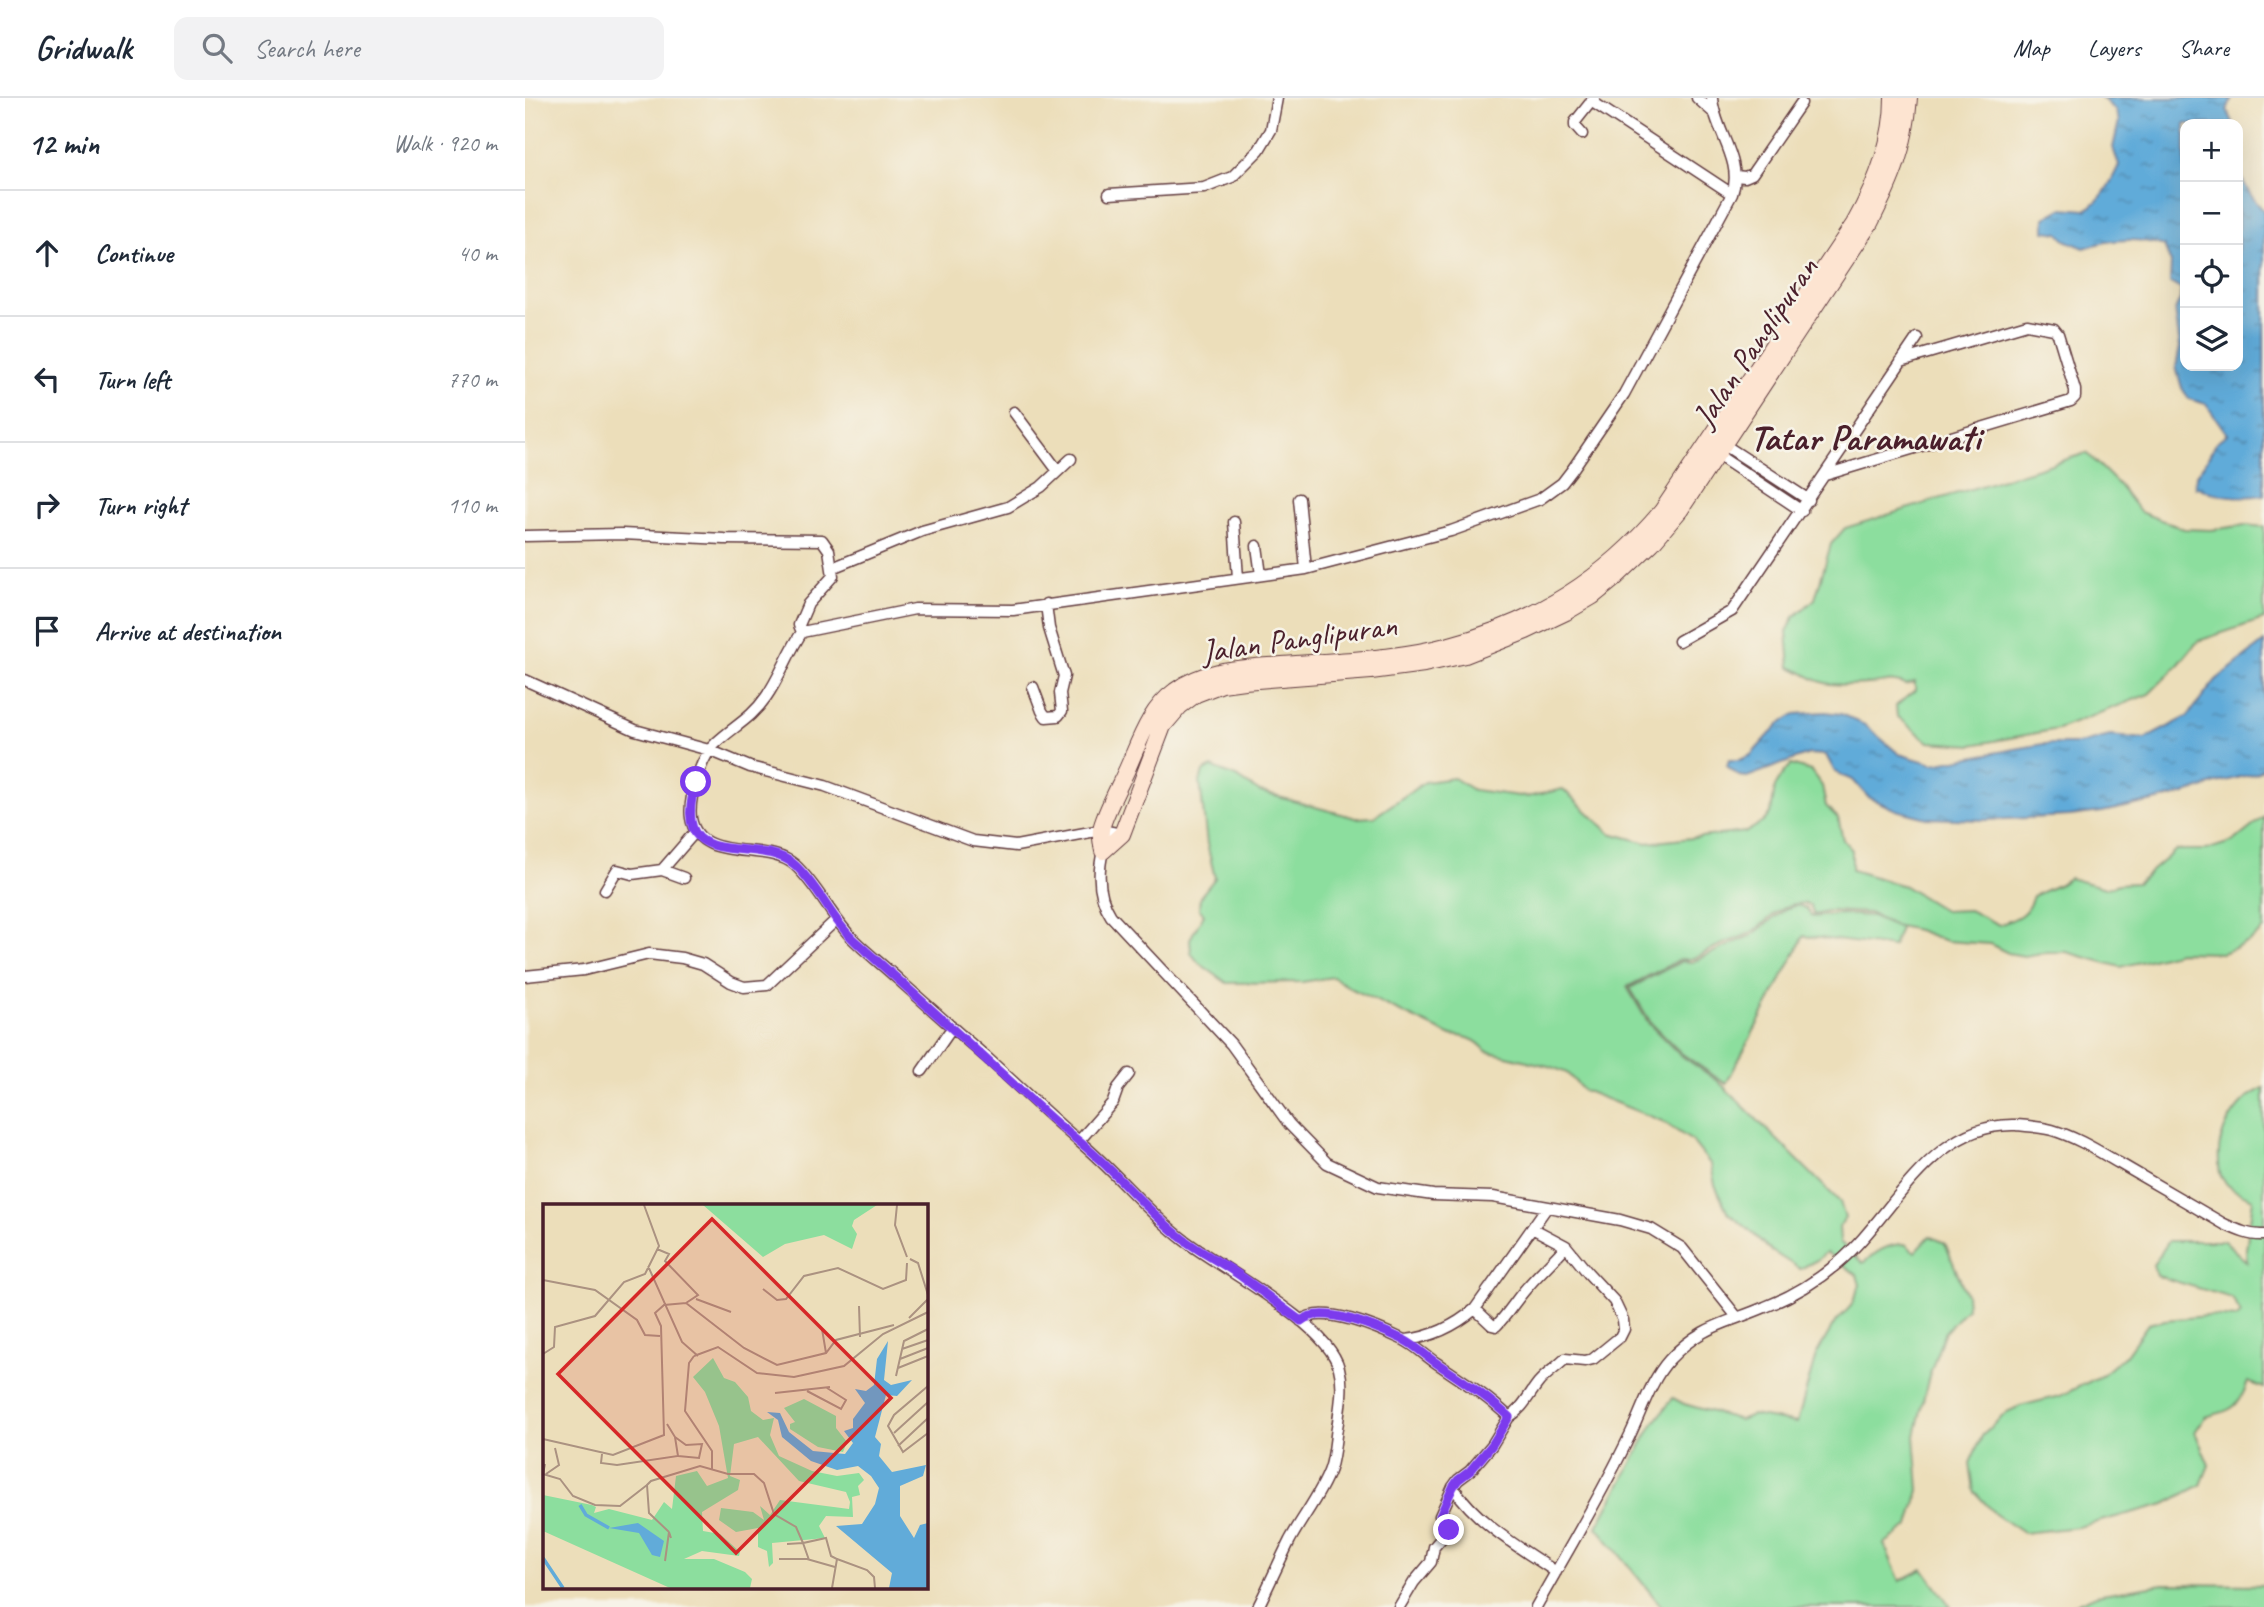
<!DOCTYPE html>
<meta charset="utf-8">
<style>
:root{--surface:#fff;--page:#f2f2f3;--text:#1f2937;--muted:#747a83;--line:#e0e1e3}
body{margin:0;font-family:Caveat,sans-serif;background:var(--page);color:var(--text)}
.controls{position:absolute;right:21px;top:21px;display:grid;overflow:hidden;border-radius:14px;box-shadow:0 7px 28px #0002}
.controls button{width:63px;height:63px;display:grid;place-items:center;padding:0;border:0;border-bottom:2px solid var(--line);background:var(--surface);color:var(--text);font:35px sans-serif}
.stop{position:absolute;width:21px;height:21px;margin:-16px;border:5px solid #7c3aed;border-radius:50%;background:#fff}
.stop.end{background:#7c3aed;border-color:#fff;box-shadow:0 2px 7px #0008}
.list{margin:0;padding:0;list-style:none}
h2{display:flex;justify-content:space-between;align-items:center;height:91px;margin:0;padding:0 28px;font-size:30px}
h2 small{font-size:23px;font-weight:400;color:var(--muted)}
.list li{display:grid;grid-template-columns:46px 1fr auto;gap:21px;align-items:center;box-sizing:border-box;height:126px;padding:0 28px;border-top:2px solid var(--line)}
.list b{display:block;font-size:26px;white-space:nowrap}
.list em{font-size:23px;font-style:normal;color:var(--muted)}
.icon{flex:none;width:38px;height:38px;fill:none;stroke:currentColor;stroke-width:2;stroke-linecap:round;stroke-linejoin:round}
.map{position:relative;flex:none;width:1739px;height:1509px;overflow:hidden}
header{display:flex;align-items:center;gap:42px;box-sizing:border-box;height:98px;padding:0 35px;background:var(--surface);border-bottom:2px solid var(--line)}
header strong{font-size:33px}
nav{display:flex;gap:38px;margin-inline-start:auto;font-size:24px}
.search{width:490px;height:63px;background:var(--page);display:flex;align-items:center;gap:18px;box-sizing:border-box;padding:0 24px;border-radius:14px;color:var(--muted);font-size:26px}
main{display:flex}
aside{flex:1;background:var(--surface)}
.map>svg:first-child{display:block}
</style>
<header>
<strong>Gridwalk</strong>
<div class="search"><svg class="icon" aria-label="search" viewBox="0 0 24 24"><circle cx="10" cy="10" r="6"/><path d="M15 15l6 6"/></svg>Search here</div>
<nav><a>Map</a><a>Layers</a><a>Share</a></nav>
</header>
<main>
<aside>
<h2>12 min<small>Walk · 920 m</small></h2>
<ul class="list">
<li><svg class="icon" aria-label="ahead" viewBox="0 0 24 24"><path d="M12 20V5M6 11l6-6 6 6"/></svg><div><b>Continue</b></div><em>40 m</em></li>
<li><svg class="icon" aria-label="left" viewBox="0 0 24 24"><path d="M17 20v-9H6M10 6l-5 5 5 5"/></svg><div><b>Turn left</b></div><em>770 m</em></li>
<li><svg class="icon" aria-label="right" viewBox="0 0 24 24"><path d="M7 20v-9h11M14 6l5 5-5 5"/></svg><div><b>Turn right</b></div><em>110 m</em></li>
<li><svg class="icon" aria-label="arrive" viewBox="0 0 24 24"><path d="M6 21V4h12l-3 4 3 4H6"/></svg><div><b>Arrive at destination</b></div></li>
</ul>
</aside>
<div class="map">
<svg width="1739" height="1509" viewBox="0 0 1739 1509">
<defs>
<pattern id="water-ripples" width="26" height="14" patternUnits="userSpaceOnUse" patternTransform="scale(1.75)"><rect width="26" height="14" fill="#61abd9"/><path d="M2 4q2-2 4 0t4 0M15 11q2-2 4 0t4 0" fill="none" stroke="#528bb0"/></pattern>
</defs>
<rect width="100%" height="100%" fill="#f7f3e8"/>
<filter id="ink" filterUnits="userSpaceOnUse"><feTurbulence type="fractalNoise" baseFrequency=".0143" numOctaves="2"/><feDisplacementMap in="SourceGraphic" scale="14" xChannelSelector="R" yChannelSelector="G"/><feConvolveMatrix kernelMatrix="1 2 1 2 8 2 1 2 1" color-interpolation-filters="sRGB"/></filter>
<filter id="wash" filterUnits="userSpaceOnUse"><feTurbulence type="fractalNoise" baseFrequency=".00686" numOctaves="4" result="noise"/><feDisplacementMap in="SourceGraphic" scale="28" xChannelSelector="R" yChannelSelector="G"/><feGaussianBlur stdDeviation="1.57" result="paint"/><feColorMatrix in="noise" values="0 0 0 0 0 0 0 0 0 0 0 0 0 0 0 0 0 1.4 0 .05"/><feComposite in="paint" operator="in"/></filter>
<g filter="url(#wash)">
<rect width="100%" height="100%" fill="#ecdeba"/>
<path fill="#8cde9e" stroke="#6b7e64" stroke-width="2" d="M1562,355l32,32 21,27 44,17 27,1 34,-5 19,2v92l-66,22 -19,23 -30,30 -91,35 -86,16 -43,-3 -32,-26 -1,-10 19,-16v-8l-9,3c-16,-7 -21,-1 -37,-1 -12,1 -27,1 -39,0 -16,-2 -25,-12 -40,-17l-3,-35 7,-15 21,-18 16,-55 14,-16z
M1266,667l20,6 11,15 4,20 12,12 5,22 9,10v20l52,16 41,25 24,-1 30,15c18,-7 28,-9 34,-29l27,-12 9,-6 37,10 13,-4 18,-1 39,-33h30l28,-9 30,-24v112l-15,13 -27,11 -43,-1 -58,15 -55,-15h-18l-24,4 -16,-3 -18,-9 -44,-3 -29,-11 -23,-5 -25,-12 -38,-2 -17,4 -4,-10c-26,-7 -37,13 -57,26 -12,8 -28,11 -41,18 -11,5 -18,12 -31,10l-54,28 22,37 30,30 39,27 122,121 5,16 -6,9 1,15 23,21c13,-11 24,-19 42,-19l10,8 15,-16 15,7 21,51 1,14 -23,25 -16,47 -13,56 4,54 -10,36 -25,18 16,37 23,-12 28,38h-289l-65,-80 55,-101 21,-28 11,6 56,16 12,-5 45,8 19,-68 18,-31 17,-18 9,-21 -3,-10 -31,-23 -7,7 -19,10 -30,-19 -24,-23 -18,-14 -13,-28 -4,-20 -19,-24 -30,-20 -79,-31 -16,-17 -15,-6 -66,-16c-10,-13 -22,-15 -37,-16l-97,-46 -19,-12 -31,5 -75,1 -28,-20 -8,-10 -1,-14 14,-25 -5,-5 1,-12 15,-19 -8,-34 -7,-62 3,-10 9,-5 26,11 22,14 96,26 18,-1 51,-35 29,-4 19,12 54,7 36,-8 47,44 37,10 99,-11 17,-10 8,-9 4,-26 10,-16z
M1272,807l9,3 6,9 27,-3 33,2 28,12 -7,19 -89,-11 -78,148 -45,-31 -30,-30 -21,-35 52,-27 10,1 60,-27 35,-27z
M1739,990v300l-16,-6c-10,27 -16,28 -43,35l-10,15 14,33 -8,20 -36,19 -87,23 -55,6 -28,-19 -21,-23 -4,-28 13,-29 24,-22 13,-6 40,-10 41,-20 24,-20 23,-32 17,-4 42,-4 30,2 4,-4 -9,-16 -75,-22 -4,-11 16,-24h55l23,21 -1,-13 7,-50c-12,-5 -24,-10 -31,-21 -3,-4 -3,-11 -3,-16 -3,-29 18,-63 45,-74z
M1638,1486l101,1v22h-195l27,-12z"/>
<path fill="url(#water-ripples)" stroke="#566582" stroke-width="2" d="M1577,0h130l-5,12 7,14h-49v242h53v-235c9,16 2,23 3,40 1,15 13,29 23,40v284c-25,4 -45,1 -69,-8l1,-12 11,-15 9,-18 11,-8 -21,-30 -17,-5 -7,-11 -6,-21 4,-20 -5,-36 5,-12 1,-10 -11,-6 1,-20 -7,-17c-26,-9 -54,-7 -80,2l-19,-8 -6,-7 -14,-2v-13l18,-10 23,2c18,-12 24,-26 33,-45l-6,-17 6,-27 -4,-11z
M1739,544v126l-7,5 -44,11 -27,10 -84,18 -33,4 -85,4 -57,-2 -31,-8 -28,-13 -15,-17 -18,-8 -9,-17 -17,-1 -62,23 -8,-1 -12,-10 2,-6h11l11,-5 28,-31 16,-10 31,-2 15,2 24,11 34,29 34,10 110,-20h36l31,-8 35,3 42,-22 29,-37z"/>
</g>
<g filter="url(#ink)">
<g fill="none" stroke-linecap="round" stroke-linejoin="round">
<defs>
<path id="minor" d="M1172,0l17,15
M1066,3l141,93
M1057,36l-7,-8v-4l19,-24
M1211,78l9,1 7,-3 49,-71
M584,96l95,-6 28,-11 27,-27 12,-20 6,-32
M489,314l44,59
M1198,346l86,56
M1191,356l86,57
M1300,377l246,-74 4,-4v-7l-17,-56 -4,-5 -27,-5 -126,37
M774,401l7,70
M709,424l4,56
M0,438l97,-2 102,5 98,1 7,10 4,26 -25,28 -9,21 3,7
M732,448l4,29
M307,470l90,-37 86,-24 33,-20 30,-28
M1154,543l53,-30 185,-273
M0,582l110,50 74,20 41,17 75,19 148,55 43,5 85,-16 21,4
M508,589l9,24 4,6 12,-1 4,-5 -2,-18 4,-17 -15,-48 -3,-24
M578,753c-6,24 -5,45 8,65l120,128 58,80 38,39 51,24 55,8 60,2 127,23 31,9 31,19 55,69
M159,780l-22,-8 33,-38
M80,792l12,-20 15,4 30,-4
M0,878l59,-6 65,-16 33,4 21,6 28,18 13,5 23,-2 69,-65
M397,973l30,-43
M554,1043l34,-39 5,-14 11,-14
M1007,1130l34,18
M950,1211l72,-102
M776,1223c21,-18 80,8 103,19 10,5 21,15 31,22 25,17 51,33 74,55l-17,28 -22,26 -12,9 -5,7 -13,29 10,12 -16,19 -3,15 -17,20 -15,25
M881,1242c26,-3 49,-14 69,-31l17,16 4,1c11,-11 18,-23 28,-35 13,-16 29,-30 42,-45l22,27 26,28 9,19 1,9 -4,8 -27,22 -8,2 -20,-2c-8,8 -18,14 -26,23 -10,12 -16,27 -30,35
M928,1389c25,37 66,60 103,85
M733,1509c11,-22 21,-45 32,-67 13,-24 31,-46 40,-71 5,-15 5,-32 8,-47 2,-18 6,-36 1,-54 -12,-45 -117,-99 -155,-128 -38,-29 -67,-67 -103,-97 -33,-28 -64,-58 -96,-87 -29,-25 -58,-51 -86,-76 -15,-14 -32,-27 -46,-41 -22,-22 -35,-53 -58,-74 -28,-25 -96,0 -104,-47 -3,-19 10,-62 25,-75 18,-17 35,-24 50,-46 14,-20 22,-44 36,-65l113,-23 98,1 293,-41 145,-38 89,-32 22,-16 10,-13 52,-76 108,-200c12,-33 -18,-64 -20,-96
M1011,1509c32,-57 66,-113 94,-172 12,-25 21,-55 39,-75 32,-35 57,-36 96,-53 25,-10 52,-26 73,-44 56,-47 92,-141 178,-138 11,1 25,2 36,5 24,7 46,21 67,33 35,20 70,41 105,61 13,6 26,12 40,11"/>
<path id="secondary" d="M578,753l19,-17 41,-108 17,-20 16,-12 26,-10 22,-3 127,-10 53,-7 41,-9 61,-24 40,-19 27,-16 21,-17 38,-36 28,-33 190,-287c23,-45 35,-74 39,-125
M578,753c-1,-6 -3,-14 -2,-21 2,-14 21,-49 27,-63 12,-27 22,-58 47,-76 30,-23 71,-23 107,-26 56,-5 113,-5 168,-20 86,-23 155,-66 212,-134l192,-287c22,-39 39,-81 39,-126"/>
</defs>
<use href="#minor" stroke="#623c40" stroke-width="13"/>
<use href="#secondary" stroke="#623c40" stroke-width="18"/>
<use href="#minor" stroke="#fff" stroke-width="10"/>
<use href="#secondary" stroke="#fde4d1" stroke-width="16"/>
</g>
</g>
<g fill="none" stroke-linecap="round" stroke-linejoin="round" filter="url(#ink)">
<path stroke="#7c3aed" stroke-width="9" d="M171,684c-29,96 62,50 99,83 24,22 37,56 62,78 67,59 131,119 197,178 15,13 31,24 45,38 28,26 53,56 84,80 18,14 40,24 59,38 20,14 39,30 59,44 21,-18 80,8 103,19 10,5 21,15 31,22 25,17 51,33 74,55l-17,28 -22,26 -12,9 -5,7 -13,29 10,11 -1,3"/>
</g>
<g text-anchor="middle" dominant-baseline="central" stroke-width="5" stroke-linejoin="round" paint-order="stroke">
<g font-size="33" fill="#4a1f2b" stroke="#f7f3e8">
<text transform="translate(1230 244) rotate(-56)">Jalan Panglipuran</text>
<text transform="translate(774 540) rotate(-8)">Jalan Panglipuran</text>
</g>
<g font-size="37" font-weight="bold" fill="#4a1f2b" stroke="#f7f3e8">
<text x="1340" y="339">Tatar Paramawati</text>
</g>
</g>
<g transform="translate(18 1106)">
<rect width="385" height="385" fill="#ecdeba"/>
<path d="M160,1h174l-23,15 -2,6 5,8 -5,15 -28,-14 -39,9 -22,13zM170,154l11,20 11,4 13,15 3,14 12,9 11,-2 -4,17 9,21 33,15 25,5 22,-3 5,7 -6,6 2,9 -8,2 1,20 -27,-1 -7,10 6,12 -53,5 1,20 -4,4 -2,-16 -9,-4v-19l-22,4 -17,-12 2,-12 32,4 11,8 -4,-14 10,9 10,-15 69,9 1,-7 -4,-10 -47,-11 -41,-44 -24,7 -4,32 10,4 -2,10 -36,22 1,19 17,3 20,18 -1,4 -37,-5 -18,8h30l31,13 7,7 -2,9h-80l-127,-57v-36l49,10 4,2 -2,6 15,-4 43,11 12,-18 8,7 4,-33 21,-5 10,15 21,-8 -9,-52 -14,-34 -12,-15zM261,195l32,17v12l11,14 -4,10 -25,-5 -28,-18v-5l5,-2 -11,-14z" fill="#8cde9e"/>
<path d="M345,137l-4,39 7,5 21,-5 -15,16 -11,-1 -11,42 6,7 -2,12 13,16 34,-7 -3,11 -23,10v30l14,22 6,-13 8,-2v65h-39l3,-15 -56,-47 26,-2 13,-20 4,-16 -8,-12 -13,-10 -21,4 -26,-9 -29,-24 -4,-17 -11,-8 13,1 9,19 24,19 32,3 8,-11 -9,-12 9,-3v-9l12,-16 -10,-14 11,2 8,-6 3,-26zM95,319l26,18 -4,16 -8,-2 -13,-22 -30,-5z" fill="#61abd9"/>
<path fill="none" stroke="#61abd9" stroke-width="3.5" d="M37,301l6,10 23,13M0,354l20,30"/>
<path fill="none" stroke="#ab9281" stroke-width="2" d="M354,1l-2,20 12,32M114,45l12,5 -4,7 33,34 -12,8M367,55l8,4 10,32M105,62l34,76 16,14M0,76l52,10 42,30 8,15 15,1M220,85l14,11 9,-1 18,-23 34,-8 45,21 23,-9 1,-17M153,95l35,13M316,102l1,31M366,114l19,-19M279,125l4,24M359,145l26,-9M0,150l11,-7 1,-20 40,-11 29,-34 21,-8 14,-28 -15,-41M151,152l-5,7 -4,48 27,40v18M151,152l24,-9 39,26 37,4 50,-11 39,-32 45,-22M357,155l28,-11M355,164l30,-12M353,172l8,-35 24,-12M385,182l-34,29 -6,11 15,26 25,-19M264,187l34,18 5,-9 -19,-12M232,189l55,-6M351,229l34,-31M132,233l11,8 16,-1 -3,14 -21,-2M0,235l70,16 51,-20 -3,-109 -6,-13 9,-8 22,-2 58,45 33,17 49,-12 10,-13 58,-15M355,242l30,-28M59,250l-1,9 16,2 61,-9 -3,-19 -8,-13M2,260l-2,10 17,5 13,17 22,9 25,1 27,-21M3,270l13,-9 -4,-17M126,328l-20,-19 -2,-28 4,-4 49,-15 28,8h26l10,9 10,31 22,13 7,16 23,-5 5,18 6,3 -5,29M244,340l16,-1 6,17M236,355h28l28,8M294,355l30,11 7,7 1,11M122,357l4,-29 2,6"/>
<path fill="#d62828" fill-opacity="0.15" stroke="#d62828" stroke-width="3.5" d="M169,15l179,179 -155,155 -178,-179z"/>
<rect width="385" height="385" fill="none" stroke="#4a1f2b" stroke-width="3.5"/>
</g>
</svg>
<div class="controls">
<button>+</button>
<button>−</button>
<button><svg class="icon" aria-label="locate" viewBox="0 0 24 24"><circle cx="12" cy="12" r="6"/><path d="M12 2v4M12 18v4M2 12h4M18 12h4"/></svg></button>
<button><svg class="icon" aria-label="layers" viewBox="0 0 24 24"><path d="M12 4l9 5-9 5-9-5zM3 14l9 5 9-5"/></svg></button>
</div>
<div class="stop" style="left:171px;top:684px"></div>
<div class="stop end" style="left:924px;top:1432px"></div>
</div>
</main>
